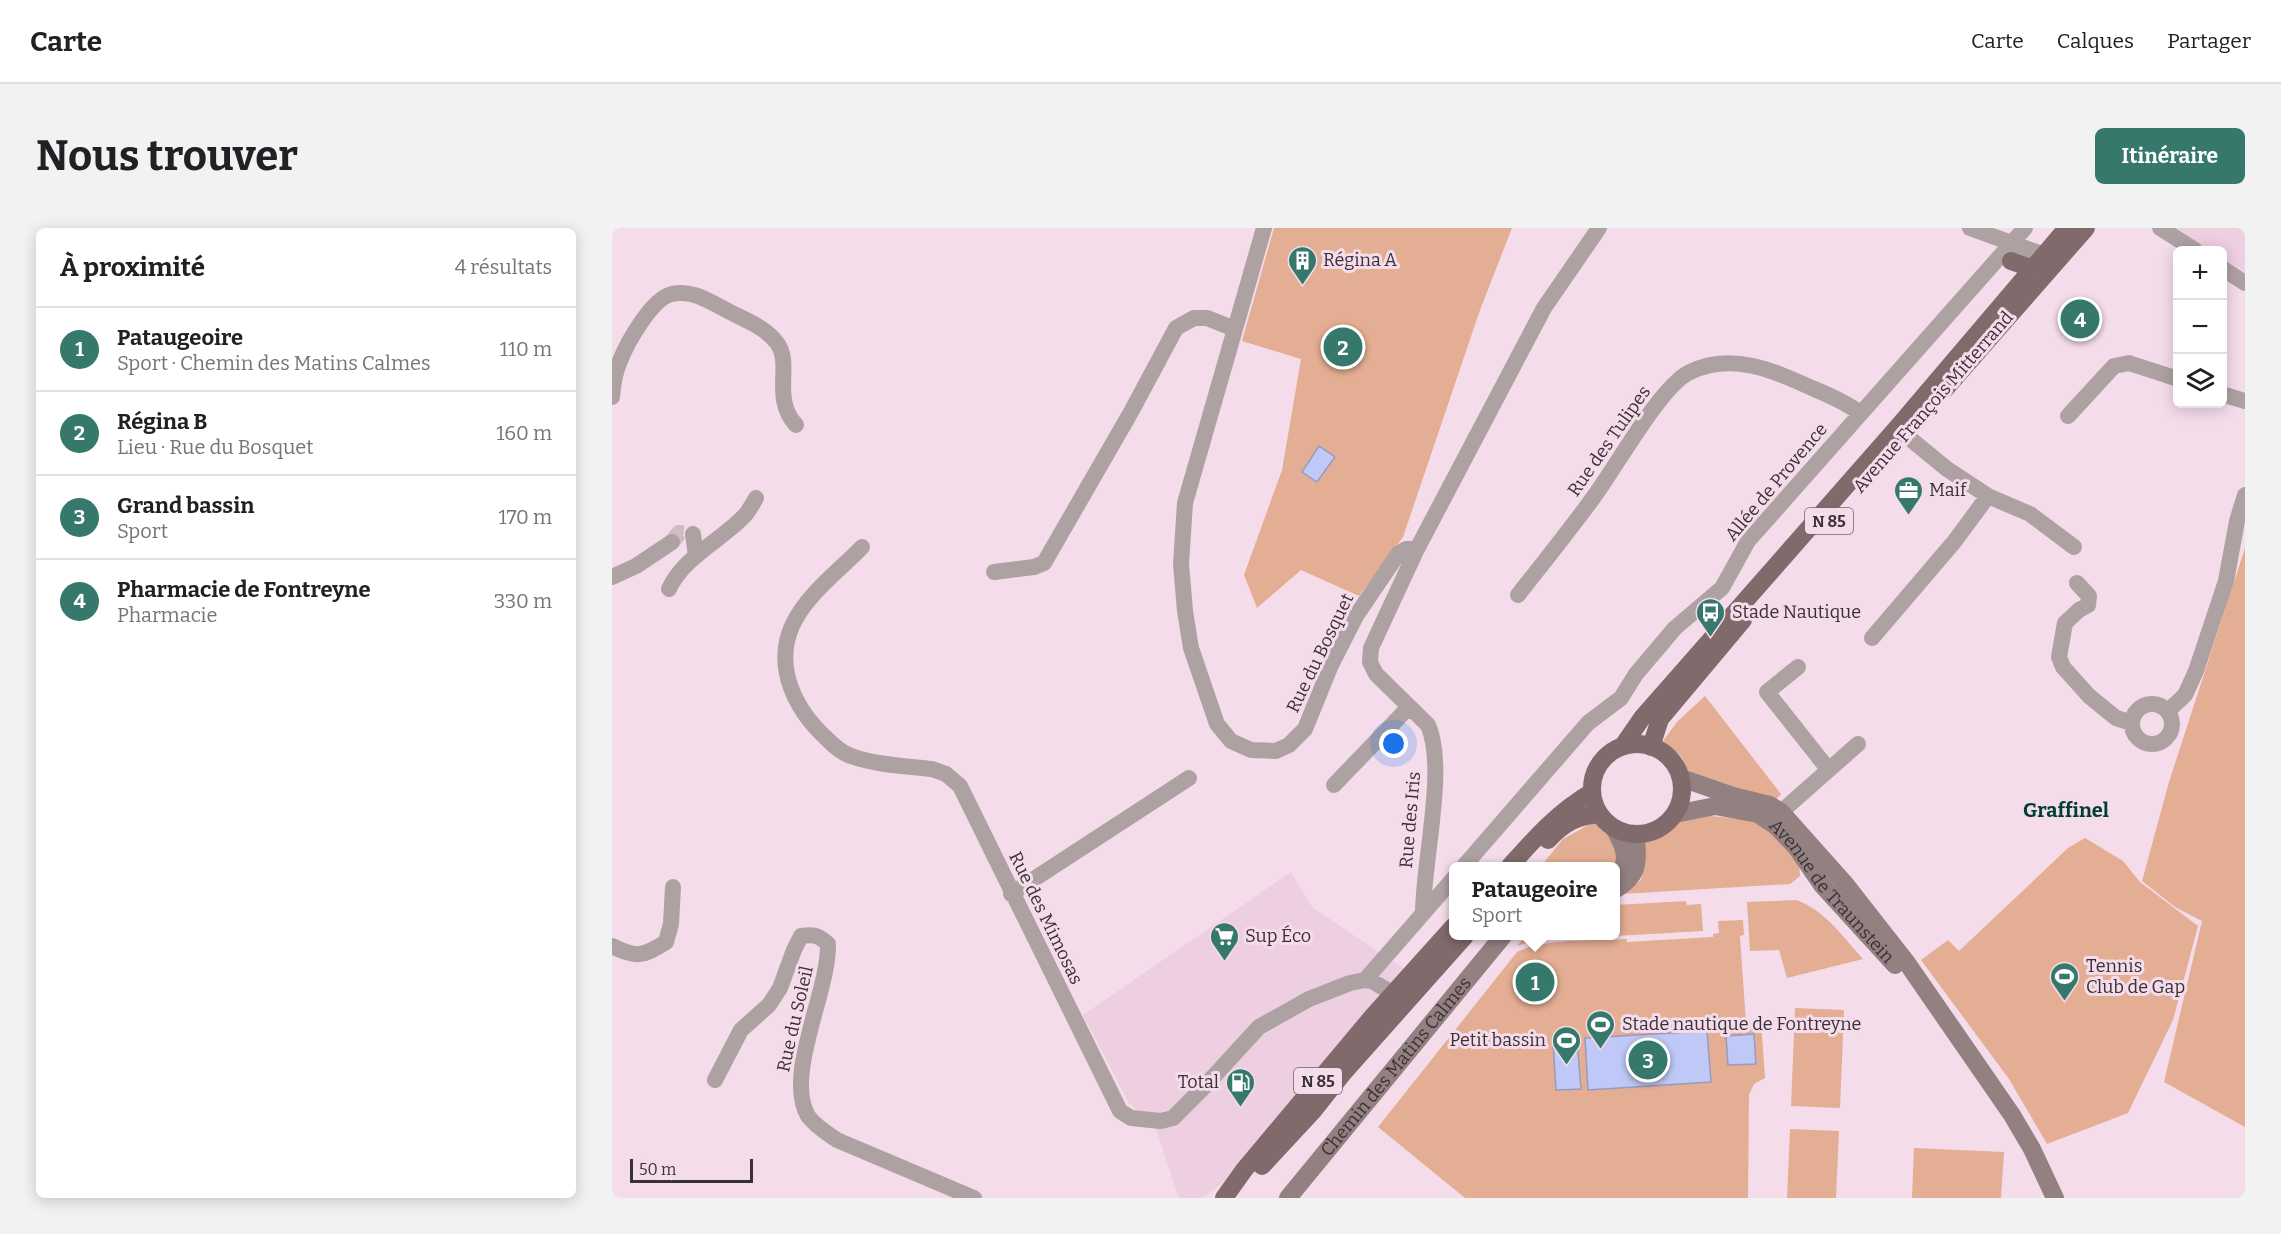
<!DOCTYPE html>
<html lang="fr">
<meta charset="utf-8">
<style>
:root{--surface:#fff;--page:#f2f2f2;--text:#202124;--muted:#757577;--line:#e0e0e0;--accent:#36796c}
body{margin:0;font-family:Bitter,serif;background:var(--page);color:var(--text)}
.controls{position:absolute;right:18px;top:18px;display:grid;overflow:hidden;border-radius:9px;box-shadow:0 3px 15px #0003}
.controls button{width:54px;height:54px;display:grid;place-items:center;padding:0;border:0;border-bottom:2px solid var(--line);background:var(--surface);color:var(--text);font:30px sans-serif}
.scale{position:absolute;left:18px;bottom:15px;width:123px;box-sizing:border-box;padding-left:6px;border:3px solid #3a3136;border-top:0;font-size:16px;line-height:21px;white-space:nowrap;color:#3a3136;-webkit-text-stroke:4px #f5dcea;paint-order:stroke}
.you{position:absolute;left:782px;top:516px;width:21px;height:21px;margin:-15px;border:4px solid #fff;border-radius:50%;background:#1a73e8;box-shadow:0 0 0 9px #1a73e833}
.badge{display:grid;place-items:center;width:39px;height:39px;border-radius:50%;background:var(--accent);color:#fff;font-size:20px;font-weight:700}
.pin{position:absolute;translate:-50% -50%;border:3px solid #fff;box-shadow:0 2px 6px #0006}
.popup{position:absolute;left:837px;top:634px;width:171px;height:78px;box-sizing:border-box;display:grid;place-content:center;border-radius:9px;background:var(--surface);filter:drop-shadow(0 2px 4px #0005);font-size:20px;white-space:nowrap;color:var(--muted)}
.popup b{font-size:22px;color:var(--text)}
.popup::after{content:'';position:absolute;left:50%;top:100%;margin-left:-12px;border:12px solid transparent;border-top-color:var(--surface)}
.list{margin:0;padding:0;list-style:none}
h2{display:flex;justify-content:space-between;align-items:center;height:78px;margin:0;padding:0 24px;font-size:26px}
h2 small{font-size:20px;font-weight:400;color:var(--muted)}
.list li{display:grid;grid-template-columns:39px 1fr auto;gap:18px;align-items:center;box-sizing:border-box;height:84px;padding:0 24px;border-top:2px solid var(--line)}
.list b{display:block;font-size:22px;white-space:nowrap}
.list p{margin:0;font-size:20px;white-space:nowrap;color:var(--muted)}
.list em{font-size:20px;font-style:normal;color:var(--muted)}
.icon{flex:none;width:33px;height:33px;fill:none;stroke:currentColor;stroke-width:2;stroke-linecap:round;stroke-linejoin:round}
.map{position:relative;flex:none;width:1633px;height:970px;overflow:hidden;border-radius:9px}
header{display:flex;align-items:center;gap:36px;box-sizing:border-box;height:84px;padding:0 30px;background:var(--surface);border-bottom:2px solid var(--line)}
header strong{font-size:28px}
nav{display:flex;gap:33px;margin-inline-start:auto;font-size:21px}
.intro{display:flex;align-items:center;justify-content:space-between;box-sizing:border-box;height:144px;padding:0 36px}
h1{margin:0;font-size:42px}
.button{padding:15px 27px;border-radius:9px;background:var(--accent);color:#fff;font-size:21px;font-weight:700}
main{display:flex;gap:36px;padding:0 36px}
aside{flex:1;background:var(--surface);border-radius:9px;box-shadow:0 3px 15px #0003}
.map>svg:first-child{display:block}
</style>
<header>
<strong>Carte</strong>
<nav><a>Carte</a><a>Calques</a><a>Partager</a></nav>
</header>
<div class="intro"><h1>Nous trouver</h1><a class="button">Itinéraire</a></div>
<main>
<aside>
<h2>À proximité<small>4 résultats</small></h2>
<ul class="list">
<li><span class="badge">1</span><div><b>Pataugeoire</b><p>Sport · Chemin des Matins Calmes</p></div><em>110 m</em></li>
<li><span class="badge">2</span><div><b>Régina B</b><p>Lieu · Rue du Bosquet</p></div><em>160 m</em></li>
<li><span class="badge">3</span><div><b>Grand bassin</b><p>Sport</p></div><em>170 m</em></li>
<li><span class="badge">4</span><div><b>Pharmacie de Fontreyne</b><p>Pharmacie</p></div><em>330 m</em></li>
</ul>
</aside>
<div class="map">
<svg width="1633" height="970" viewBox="0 0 1633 970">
<rect width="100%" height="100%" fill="#f5dcea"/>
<path fill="#eecee1" d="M1561,0h72v44l-22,-14 -1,-8h-12z
M679,644l21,35 95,64 -171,201 -33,26h-24l-23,-69 -27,-26 -46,-88z"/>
<path fill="#e3ae93" d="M662,0h238l-32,82 -77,227 -44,59 -58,-26 -44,38 -13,-33 38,-105 19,-111 -59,-18z
M1633,320v579l-81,-45 38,-161 -27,-14 -33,-26 27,-99z
M1093,468l76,98 -6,7 -85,-27 -9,-18 -18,-15 14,-19z
M1091,587l54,6 28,23 14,19 1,13 -10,8 -168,10 19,-14 4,-28 -2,-12 23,-12 10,-9z
M980,595h9l9,7 9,26 -4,10h-74l22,-27z
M1473,610l38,23 17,21 58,44 -25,94 -45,93 -81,31 -38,-65 -88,-119 27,-20 11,11 109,-103z
M1184,672c29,10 47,37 67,59l-76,19 -8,-28 -29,1 -3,-49z
M1074,673l1,4 14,-1 2,27 -122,7v-2h35v-31z
M1131,692l1,15 -4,1 6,87 15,-1 4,56 -11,6 -5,11 -1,103h-283l-87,-71 139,-175c26,-14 79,-11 110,-13v3l86,-5v-3l6,-1 -1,-12z
M914,708h46v2l-40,3 -15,5z
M1183,780l49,2 -4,98 -49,-2z
M1178,901l49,2 -3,67h-49z
M1302,920l90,4 -3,46h-89z"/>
<path fill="#bfc8f6" stroke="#979bbc" stroke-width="1.5" d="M707,218l16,11 -18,25 -15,-10z
M906 754a17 17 0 1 1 34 0a17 17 0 1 1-34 0Z
M1095,803l4,51 -123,8 -3,-52z
M1142,806l2,30 -28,1 -2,-29z
M965,812l4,49 -25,1 -3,-48z"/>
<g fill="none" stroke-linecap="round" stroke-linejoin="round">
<path stroke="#d0bac6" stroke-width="16" stroke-dasharray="16 8" stroke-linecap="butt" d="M60,314l7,-9 14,1"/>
<path stroke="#aea1a2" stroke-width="16" d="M652,0l-79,275 -4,61 4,47 6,37 26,76 14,17 20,9 25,1 13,-6 16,-16 26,-64 25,-49 42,-62 8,-5h11
M1358,0l69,25 4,7 -3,10
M1548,0l35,22
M1610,40l23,15
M1610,166l23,7
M0,169c1,-12 3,-25 8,-36 7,-18 32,-63 52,-67 20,-5 38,8 56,17 17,9 37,16 49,32 16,21 -6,55 19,82
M1456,188l46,-50 15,-3 49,16
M1285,200l50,41 41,27 42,18 44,33
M81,306l3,22
M250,319c-24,25 -56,48 -70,79 -18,41 3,83 33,111 7,7 16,16 26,19 25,9 55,10 81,13l14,5 14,12 160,325 11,7 30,3 12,-3 30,-30 56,-61 50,-28 41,-16 15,-3 7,1 20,12
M382,344l40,-5 10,-4 87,-151 45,-84 18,-10h13l28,11
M0,349l24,-11 36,-24
M1465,355l12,13 -1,9 -9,5 -14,13 -6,34 4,10 26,29 27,22 16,5
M57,361c15,-33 55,-50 77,-75 4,-5 7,-11 10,-16
M906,367c25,-32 51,-64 75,-97 22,-29 68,-113 97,-126 42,-20 82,-2 122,16 17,7 33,14 48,25
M1260,410l82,-96 34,-46
M1186,439l-31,25 61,77
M1520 496a20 20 0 1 1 40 0a20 20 0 1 1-40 0Z
M1556,483l17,-16 11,-24 30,-90 11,-60 8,-26
M722,557l75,-78
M1169,584l77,-68
M852,638l124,-143 33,-25 15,-24 39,-46 47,-40 26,-47 277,-313
M399,666l178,-116
M811,685c0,-51 24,-145 5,-188l-52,-51 -6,-12 1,-14 46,-99 127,-241 55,-80
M0,718c24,12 30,11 54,-4l5,-18 2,-37
M753,752l89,-102
M103,852l26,-50 28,-25 11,-17 14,-38 7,-14c13,-2 17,-1 27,8 1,48 -44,131 -20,172 7,10 19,17 29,24l137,58"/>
<g stroke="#938181" stroke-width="18">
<path d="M1069,550l52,18 37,9 11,7 65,73 61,78 105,152 20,34 23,49"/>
<path id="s1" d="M1063,586l40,-8 43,8 18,12 20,21 26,38 73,80"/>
<path d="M1002,600c8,15 15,26 8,43"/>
<path d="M1004,661c25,-15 21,-28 20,-55"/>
<path id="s2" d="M676,970l215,-262"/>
</g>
<path stroke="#806a6b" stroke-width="18" d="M1399,33l20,7 9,-1
M1333,161l141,-161
M980 561a45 45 0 1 1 90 0a45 45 0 1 1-90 0Z
M1010,519l20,-29 255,-290 170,-200
M1039,519l9,-28 83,-99
M936,612c16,-17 29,-24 51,-26
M898,638c26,-29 48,-54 82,-74
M650,938l51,-55 31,-39 121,-136
M612,970l20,-28 129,-154 81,-90"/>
</g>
<defs>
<symbol id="building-pin" viewBox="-11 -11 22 30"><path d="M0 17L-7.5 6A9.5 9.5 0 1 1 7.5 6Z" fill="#36796c" stroke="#f5dcea"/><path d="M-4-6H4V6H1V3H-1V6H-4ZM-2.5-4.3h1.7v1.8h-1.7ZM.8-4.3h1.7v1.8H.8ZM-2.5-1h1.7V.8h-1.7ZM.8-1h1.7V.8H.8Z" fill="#fff"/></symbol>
<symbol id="office-pin" viewBox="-11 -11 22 30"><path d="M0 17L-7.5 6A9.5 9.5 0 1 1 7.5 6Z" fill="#36796c" stroke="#f5dcea"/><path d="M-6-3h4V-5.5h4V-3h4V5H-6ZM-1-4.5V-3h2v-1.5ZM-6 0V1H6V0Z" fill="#fff"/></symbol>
<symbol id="bus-pin" viewBox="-11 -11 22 30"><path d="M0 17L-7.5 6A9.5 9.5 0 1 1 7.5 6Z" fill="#36796c" stroke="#f5dcea"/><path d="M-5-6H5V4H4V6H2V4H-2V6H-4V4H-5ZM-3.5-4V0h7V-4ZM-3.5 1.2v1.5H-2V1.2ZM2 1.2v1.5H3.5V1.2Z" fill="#fff"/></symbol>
<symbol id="supermarket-pin" viewBox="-11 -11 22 30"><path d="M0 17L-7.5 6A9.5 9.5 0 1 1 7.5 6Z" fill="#36796c" stroke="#f5dcea"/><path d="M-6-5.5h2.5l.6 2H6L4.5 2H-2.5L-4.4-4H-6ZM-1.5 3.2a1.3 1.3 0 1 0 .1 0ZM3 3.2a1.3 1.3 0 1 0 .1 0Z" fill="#fff"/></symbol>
<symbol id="stadium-pin" viewBox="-11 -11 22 30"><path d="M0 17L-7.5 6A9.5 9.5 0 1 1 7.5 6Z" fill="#36796c" stroke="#f5dcea"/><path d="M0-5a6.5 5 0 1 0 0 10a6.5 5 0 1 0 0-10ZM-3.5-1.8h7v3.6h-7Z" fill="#fff"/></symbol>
<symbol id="fuel-pin" viewBox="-11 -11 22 30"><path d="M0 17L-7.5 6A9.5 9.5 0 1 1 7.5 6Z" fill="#36796c" stroke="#f5dcea"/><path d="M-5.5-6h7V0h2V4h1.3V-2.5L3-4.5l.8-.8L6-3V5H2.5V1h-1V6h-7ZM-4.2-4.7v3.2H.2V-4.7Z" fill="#fff"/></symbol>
</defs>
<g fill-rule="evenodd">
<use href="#building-pin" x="674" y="16" width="33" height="45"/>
<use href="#office-pin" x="1280" y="246" width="33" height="45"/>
<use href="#bus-pin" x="1082" y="368" width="33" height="45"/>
<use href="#supermarket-pin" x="596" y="692" width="33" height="45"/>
<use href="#stadium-pin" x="1436" y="732" width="33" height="45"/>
<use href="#stadium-pin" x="972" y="780" width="33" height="45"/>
<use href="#stadium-pin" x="938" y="796" width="33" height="45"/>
<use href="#fuel-pin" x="612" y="838" width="33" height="45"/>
</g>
<g text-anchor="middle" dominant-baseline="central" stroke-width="6" stroke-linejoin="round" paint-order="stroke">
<g fill="#f5dcea" stroke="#72646c" stroke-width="1.5">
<rect x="1193" y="280" width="48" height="26" rx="4.5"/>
<rect x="682" y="840" width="48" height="26" rx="4.5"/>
</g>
<g font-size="16" font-weight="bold" fill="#3a3136">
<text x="1217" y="293">N 85</text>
<text x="706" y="853">N 85</text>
</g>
<g font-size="18" fill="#3a3136" stroke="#f5dcea" text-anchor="start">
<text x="711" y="32">Régina A</text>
<text x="1317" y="262">Maif</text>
<text x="1120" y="384">Stade Nautique</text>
<text x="633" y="708">Sup Éco</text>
<text x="1474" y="738">Tennis<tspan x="1474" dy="21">Club de Gap</tspan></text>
<text x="1010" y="796">Stade nautique de Fontreyne</text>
<text x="934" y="812" text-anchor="end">Petit bassin</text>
<text x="607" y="854" text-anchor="end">Total</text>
</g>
<g font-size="18" fill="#3a3136" stroke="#f5dcea">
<text transform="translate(1321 174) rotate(-49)">Avenue François Mitterrand</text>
<text transform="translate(997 213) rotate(-55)">Rue des Tulipes</text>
<text transform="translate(1164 254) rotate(-50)">Allée de Provence</text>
<text transform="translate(708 425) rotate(-64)">Rue du Bosquet</text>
<text transform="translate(798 592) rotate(-85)">Rue des Iris</text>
<text stroke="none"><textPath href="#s1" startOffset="192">Avenue de Traunstein</textPath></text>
<text transform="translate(434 690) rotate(64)">Rue des Mimosas</text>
<text transform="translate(183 791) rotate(-77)">Rue du Soleil</text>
<text stroke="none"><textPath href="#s2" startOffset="170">Chemin des Matins Calmes</textPath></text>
</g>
<g font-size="20" font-weight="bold" fill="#003d33" stroke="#f5dcea">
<text x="1454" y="582">Graffinel</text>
</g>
</g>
</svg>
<div class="controls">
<button>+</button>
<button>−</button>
<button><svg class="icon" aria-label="layers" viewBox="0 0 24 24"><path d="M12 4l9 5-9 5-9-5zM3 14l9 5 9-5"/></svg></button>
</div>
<div class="scale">50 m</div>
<div class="you"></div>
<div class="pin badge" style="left:923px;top:754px">1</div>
<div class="popup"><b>Pataugeoire</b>Sport</div>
<div class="pin badge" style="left:731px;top:119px">2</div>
<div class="pin badge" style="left:1036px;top:832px">3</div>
<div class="pin badge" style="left:1468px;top:91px">4</div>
</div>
</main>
